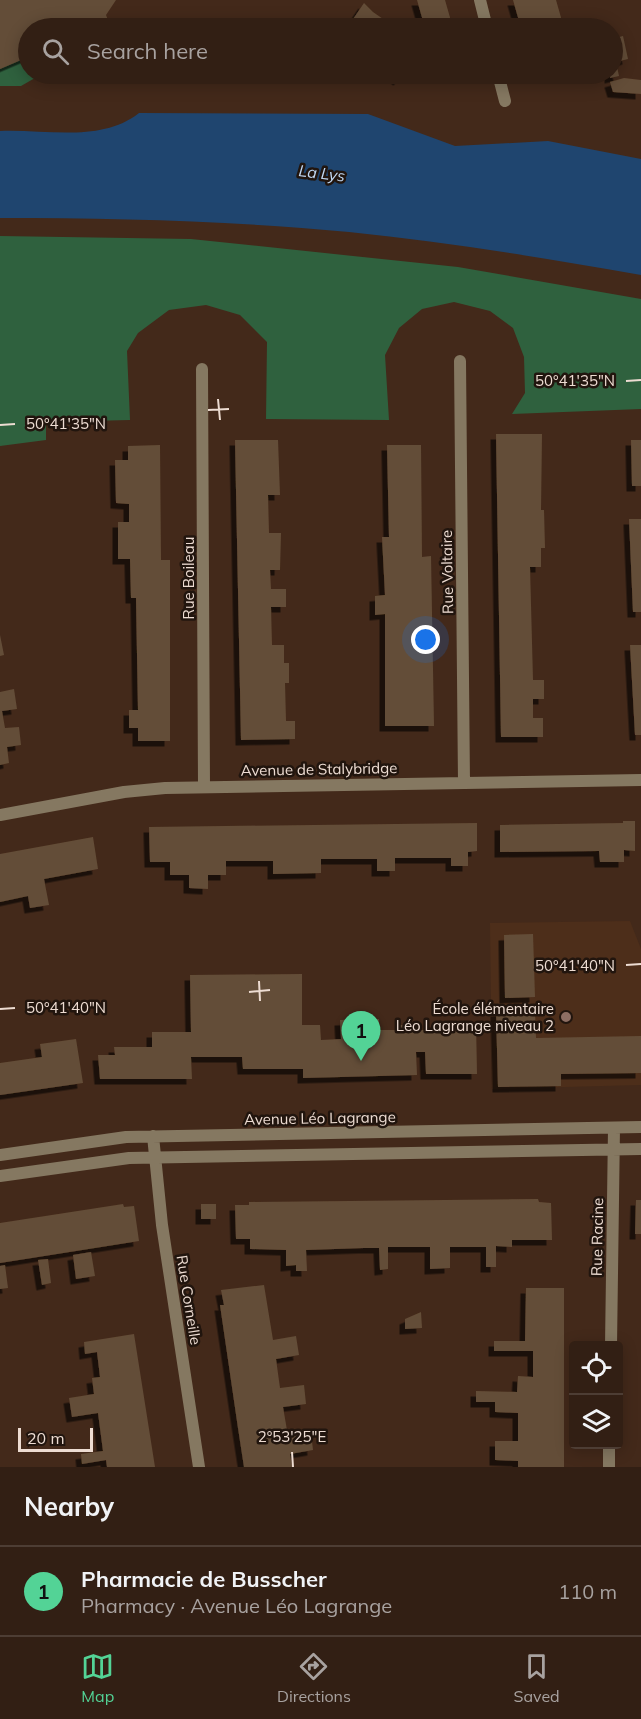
<!DOCTYPE html>
<meta charset="utf-8">
<style>
:root{--surface:#321f14;--page:#3a271d;--text:#f1f3f6;--muted:#a8a2a0;--line:#4d3d34;--accent:#53d396}
body{margin:0;font-family:Mulish,sans-serif;background:var(--page);color:var(--text)}
.controls{position:absolute;right:18px;bottom:18px;display:grid;overflow:hidden;border-radius:6px;box-shadow:0 3px 15px #0003}
.controls button{width:54px;height:54px;display:grid;place-items:center;padding:0;border:0;border-bottom:2px solid var(--line);background:var(--surface);color:var(--text);font:30px sans-serif}
.scale{position:absolute;left:18px;bottom:15px;width:75px;box-sizing:border-box;padding-left:6px;border:3px solid #eddcd2;border-top:0;font-size:16px;line-height:21px;white-space:nowrap;color:#eddcd2;-webkit-text-stroke:4px #21150e;paint-order:stroke}
.you{position:absolute;left:426px;top:640px;width:21px;height:21px;margin:-15px;border:4px solid #fff;border-radius:50%;background:#1a73e8;box-shadow:0 0 0 9px #1a73e833}
.badge{display:grid;place-items:center;width:39px;height:39px;border-radius:50%;background:var(--accent);color:#111;font-size:20px;font-weight:700}
.pin{position:absolute;translate:-50% -50px;filter:drop-shadow(0 2px 3px #0008)}
.pin::after{content:'';position:absolute;top:32px;width:21px;height:18px;background:inherit;clip-path:polygon(0 0,100% 0,50% 100%)}
.list{margin:0;padding:0;list-style:none}
h2{display:flex;justify-content:space-between;align-items:center;height:78px;margin:0;padding:0 24px;font-size:26px}
h2 small{font-size:20px;font-weight:400;color:var(--muted)}
.list li{display:grid;grid-template-columns:39px 1fr auto;gap:18px;align-items:center;box-sizing:border-box;height:90px;padding:0 24px;border-top:2px solid var(--line)}
.list b{display:block;font-size:22px;white-space:nowrap}
.list p{margin:0;font-size:20px;white-space:nowrap;color:var(--muted)}
.list em{font-size:20px;font-style:normal;color:var(--muted)}
.icon{flex:none;width:33px;height:33px;fill:none;stroke:currentColor;stroke-width:2;stroke-linecap:round;stroke-linejoin:round}
.map{position:relative;flex:none;width:641px;height:1467px;overflow:hidden}
.search{position:absolute;background:var(--surface);box-shadow:0 3px 15px #0003;left:18px;right:18px;top:18px;height:66px;display:flex;align-items:center;gap:15px;box-sizing:border-box;padding:0 21px;border-radius:33px;color:var(--muted);font-size:22px}
.sheet{height:168px;background:var(--surface)}
nav{display:flex;justify-content:space-around;align-items:center;box-sizing:border-box;height:84px;border-top:2px solid var(--line);background:var(--surface);font-size:16px;color:var(--muted)}
nav a{display:grid;justify-items:center;gap:3px}
nav .on{color:var(--accent)}
.map>svg:first-child{display:block}
</style>
<div class="map">
<svg width="641" height="1467" viewBox="0 0 641 1467">
<defs>
<filter id="shadow"><feDropShadow dx="-5.5" dy="5.5" stdDeviation="0" flood-color="#0009"/></filter>
</defs>
<rect width="100%" height="100%" fill="#43291a"/>
<path fill="#4d2e1a" d="M630,921l11,28v136l-149,4 -2,-166z"/>
<path fill="#2f613e" d="M0,0h98l13,28h-83v46h14l-21,12h-21z
M0,236l191,3 267,28 183,32v110l-129,5 13,-21 -1,-36 -11,-29 -23,-17 -36,-9 -32,7 -23,19 -14,27 4,65 -123,-1 1,-77 -27,-27 -34,-10 -37,5 -31,23 -11,18 3,69 -84,2v18l-46,6z"/>
<path fill="#1f456f" d="M139,113l229,1 87,32 93,-5 93,18v116c-97,-17 -194,-33 -292,-43 -115,-11 -233,-14 -349,-14v-87c46,-2 101,12 139,-18z"/>
<path fill="#644d37" filter="url(#shadow)" d="M0,0h116l-10,15 5,13h-83v29l-28,12z
M417,0h28l8,28h-28z
M513,0h43l8,28h-43z
M364,3l9,9 23,16h-49z
M623,36l5,23 -12,3 3,14 -9,2 2,-39z
M390,74h14l-5,6z
M624,78l17,2v14l-28,-2 -3,-10z
M496,434h46l-1,76h3l1,38h-4v19h-11l3,113h11v19h-11v19h10v19h-42z
M235,440h43l2,55h-12l1,38h12l-1,37h-10l1,19h15v18h-15l1,38h12v18h5v20h-4l1,38h9v18l-54,1z
M631,440h10v46h-9z
M160,445l1,115h9v181h-32v-13h-9v-18h9l-2,-112h-5l-1,-39h-12v-37h11v-18l-13,-1 -1,-43h13v-14z
M387,445h34l1,112 9,-1 3,170h-49v-112l-10,1v-19l10,-1 -3,-58h7z
M629,519h12v93h-8z
M0,635l4,20 -4,1z
M630,645h11v90h-6z
M14,689l3,20 -15,2 3,17 14,-1 2,18 -14,2 2,16 -9,2v-73z
M623,821h12v30l-11,-1v12h-24l-1,-11 -99,1v-27l123,-2z
M477,823v28l-9,1v14h-17v-8h-56v13h-18v-12h-56v14l-48,1v-13h-47v14h-18v14l-19,-1v-13h-19v-13h-20l-1,-35z
M93,837l5,32 -54,10 5,26 -19,3 -2,-12 -28,6v-48z
M533,934l2,63 -30,1 -1,-63z
M302,974v51h18l1,15 20,-1 -1,-19 39,-1v11h18l1,-5h18v5h36l1,-7 23,-1 1,52h-51l-1,-22h-9l1,23 -114,3v-9h-60l-1,-12h-51l1,22h-92l-2,-24h17l-1,-8h38v-15h39l-1,-57z
M535,1010l1,28 105,-2v37l-80,1v12l-63,1 -2,-76z
M76,1039l7,44 -83,12v-32l42,-6 -2,-13z
M538,1199l1,3 12,1 1,37h-40v7l-16,-1v21h-10v-20h-36v21l-20,1v-22h-42v22l-8,1 -1,-22h-15l-58,2 1,21h-11v-6l-10,1v-16l-36,-1v-10h-14l-1,-34h14v-3z
M636,1200h5v34h-6z
M123,1204l1,3 10,-1 5,35 -139,22v-40z
M201,1204h15v15h-15z
M91,1252l4,24 -19,3 -3,-24z
M48,1259l3,24 -9,2 -4,-25z
M5,1265l3,23 -8,1v-23z
M264,1285l9,55 23,-4 3,19 -23,4 4,29 24,-3 2,19 -23,3 5,29 23,-3 2,17 -23,4 2,13h-48l-6,-39 -18,-123h4l-3,-15z
M526,1288h38v179h-46v-6l-23,-1v-19h23v-28l-23,-1v-10h-19v-11l41,1 1,-16 15,1v-26h-39v-10h31z
M421,1312l1,16 -17,1v-10z
M134,1334l21,133h-48l-1,-7 -24,4 -1,-10 22,-3 -5,-38 -26,4 -3,-19 25,-4 -2,-16 8,-1 -3,-25 -12,2 -1,-12z"/>
<g fill="none" stroke-linecap="round" stroke-linejoin="round">
<path stroke="#857861" stroke-width="12" d="M480,0l7,28
M498,74l7,27
M460,361l4,422
M202,369l2,417
M0,815l124,-23 41,-4 476,-8
M153,1136l9,89 37,242
M0,1155l126,-18 515,-10
M0,1176l129,-18 512,-9
M611,1346l3,-218
M609,1467v-23"/>
</g>
<path fill="none" stroke="#eddcd2" stroke-width="2" d="M626,381l15,-1M218,399l2,21M208,410l21,-1M0,425l15,-1M626,965l15,-1M259,981l1,20M249,992l21,-2M0,1009l15,-1M292,1452l1,15"/>
<circle fill="#8d6e63" stroke="#21150e" stroke-width="2" cx="566" cy="1017" r="6"/>
<g text-anchor="middle" dominant-baseline="central" stroke-width="5" stroke-linejoin="round" paint-order="stroke">
<g font-size="15" fill="#eddcd2" stroke="#21150e">
<text transform="translate(447 572) rotate(-91)">Rue Voltaire</text>
<text transform="translate(188 578) rotate(-90)">Rue Boileau</text>
<text transform="translate(319 769) rotate(-1)">Avenue de Stalybridge</text>
<text transform="translate(320 1118) rotate(-1)">Avenue Léo Lagrange</text>
<text transform="translate(597 1237) rotate(-89)">Rue Racine</text>
<text transform="translate(189 1300) rotate(81)">Rue Corneille</text>
</g>
<g font-size="15" fill="#eddcd2" stroke="#21150e" text-anchor="end">
<text x="554" y="1008">École élémentaire<tspan x="554" dy="17">Léo Lagrange niveau 2</tspan></text>
</g>
<g font-size="16" font-style="italic" fill="#c3daf5" stroke="#21150e">
<text transform="translate(322 173) rotate(7)">La Lys</text>
</g>
</g>
<g font-size="15" text-anchor="middle" fill="#eddcd2" stroke="#21150e" stroke-width="5" stroke-linejoin="round" paint-order="stroke">
<text x="575" y="386">50°41'35"N</text>
<text x="66" y="429">50°41'35"N</text>
<text x="575" y="971">50°41'40"N</text>
<text x="66" y="1013">50°41'40"N</text>
<text x="292" y="1442">2°53'25"E</text>
</g>
</svg>
<div class="controls">
<button><svg class="icon" aria-label="locate" viewBox="0 0 24 24"><circle cx="12" cy="12" r="6"/><path d="M12 2v4M12 18v4M2 12h4M18 12h4"/></svg></button>
<button><svg class="icon" aria-label="layers" viewBox="0 0 24 24"><path d="M12 4l9 5-9 5-9-5zM3 14l9 5 9-5"/></svg></button>
</div>
<div class="scale">20 m</div>
<div class="you"></div>
<div class="pin badge" style="left:361px;top:1061px">1</div>
<div class="search"><svg class="icon" aria-label="search" viewBox="0 0 24 24"><circle cx="10" cy="10" r="6"/><path d="M15 15l6 6"/></svg>Search here</div>
</div>
<section class="sheet">
<h2>Nearby<small></small></h2>
<ul class="list">
<li><span class="badge">1</span><div><b>Pharmacie de Busscher</b><p>Pharmacy · Avenue Léo Lagrange</p></div><em>110 m</em></li>
</ul>
</section>
<nav>
<a class="on"><svg class="icon" aria-label="map" viewBox="0 0 24 24"><path d="M3 6l6-2 6 2 6-2v14l-6 2-6-2-6 2zM9 4v14M15 6v14"/></svg>Map</a>
<a><svg class="icon" aria-label="directions" viewBox="0 0 24 24"><path d="M12 3l9 9-9 9-9-9zM9 14v-3h6M13 9l2 2-2 2"/></svg>Directions</a>
<a><svg class="icon" aria-label="saved" viewBox="0 0 24 24"><path d="M7 4h10v16l-5-4-5 4z"/></svg>Saved</a>
</nav>
